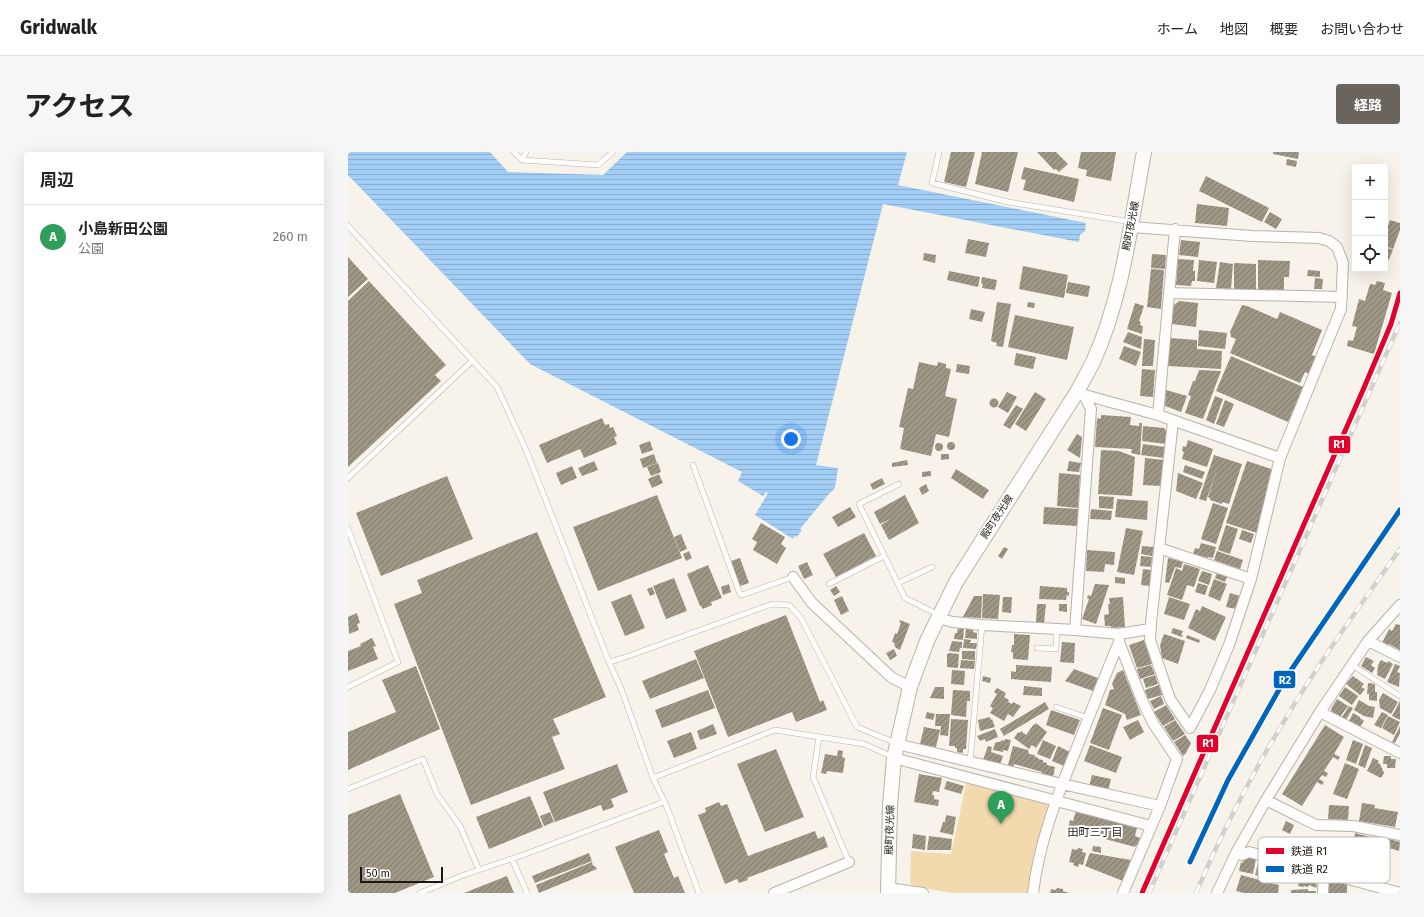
<!DOCTYPE html>
<html lang="ja">
<meta charset="utf-8">
<style>
:root{--surface:#fff;--page:#f6f6f6;--text:#222;--muted:#767676;--line:#e0e0e0;--accent:#69655d}
body{margin:0;font-family:"Fira Sans","Noto Sans JP",sans-serif;background:var(--page);color:var(--text)}
.controls{position:absolute;right:12px;top:12px;display:grid;overflow:hidden;border-radius:4px;box-shadow:0 4px 16px #0002}
.controls button{width:36px;height:36px;display:grid;place-items:center;padding:0;border:0;border-bottom:1px solid var(--line);background:var(--surface);color:var(--text);font:20px sans-serif}
.scale{position:absolute;left:12px;bottom:10px;width:83px;box-sizing:border-box;padding-left:4px;border:2px solid #1c1811;border-top:0;font-size:11px;line-height:14px;white-space:nowrap;color:#1c1811;-webkit-text-stroke:3px #fff;paint-order:stroke}
.you{position:absolute;left:443px;top:287px;width:14px;height:14px;margin:-10px;border:3px solid #fff;border-radius:50%;background:#1a73e8;box-shadow:0 0 0 6px #1a73e833}
.badge{display:grid;place-items:center;width:26px;height:26px;border-radius:50%;background:var(--accent);color:#fff;font-size:13px;font-weight:700}
.pin{position:absolute;translate:-50% -33px;filter:drop-shadow(0 1px 2px #0008)}
.pin::after{content:'';position:absolute;top:21px;width:14px;height:12px;background:inherit;clip-path:polygon(0 0,100% 0,50% 100%)}
.list{margin:0;padding:0;list-style:none}
h2{display:flex;justify-content:space-between;align-items:center;height:52px;margin:0;padding:0 16px;font-size:17px}
h2 small{font-size:13px;font-weight:400;color:var(--muted)}
.list li{display:grid;grid-template-columns:26px 1fr auto;gap:12px;align-items:center;box-sizing:border-box;height:64px;padding:0 16px;border-top:1px solid var(--line)}
.list b{display:block;font-size:15px;white-space:nowrap}
.list p{margin:0;font-size:13px;white-space:nowrap;color:var(--muted)}
.list em{font-size:13px;font-style:normal;color:var(--muted)}
.icon{flex:none;width:22px;height:22px;fill:none;stroke:currentColor;stroke-width:2;stroke-linecap:round;stroke-linejoin:round}
.map{position:relative;flex:none;width:1052px;height:741px;overflow:hidden;border-radius:4px}
header{display:flex;align-items:center;gap:24px;box-sizing:border-box;height:56px;padding:0 20px;background:var(--surface);border-bottom:1px solid var(--line)}
header strong{font-size:19px}
nav{display:flex;gap:22px;margin-inline-start:auto;font-size:14px}
.intro{display:flex;align-items:center;justify-content:space-between;box-sizing:border-box;height:96px;padding:0 24px}
h1{margin:0;font-size:28px}
.button{padding:10px 18px;border-radius:4px;background:var(--accent);color:#fff;font-size:14px;font-weight:700}
main{display:flex;gap:24px;padding:0 24px}
aside{flex:1;background:var(--surface);border-radius:4px;box-shadow:0 4px 16px #0002}
.map>svg:first-child{display:block}
</style>
<header>
<strong>Gridwalk</strong>
<nav><a>ホーム</a><a>地図</a><a>概要</a><a>お問い合わせ</a></nav>
</header>
<div class="intro"><h1>アクセス</h1><a class="button">経路</a></div>
<main>
<aside>
<h2>周辺<small></small></h2>
<ul class="list">
<li><span class="badge" style="background:#2e9e5b">A</span><div><b>小島新田公園</b><p>公園</p></div><em>260 m</em></li>
</ul>
</aside>
<div class="map">
<svg width="1052" height="741" viewBox="0 0 1052 741">
<defs>
<pattern id="water-rules" width="6" height="5" patternUnits="userSpaceOnUse"><rect width="6" height="5" fill="#a2cdf5"/><path d="M0 2.5h6" fill="none" stroke="#8bafd1"/></pattern>
<pattern id="building-hatch" width="6" height="6" patternUnits="userSpaceOnUse"><rect width="6" height="6" fill="#9f9786"/><path d="M-1 1l2-2M0 6l6-6M5 7l2-2" fill="none" stroke="#817a6c"/></pattern>
</defs>
<rect width="100%" height="100%" fill="#f8f3ea"/>
<path fill="#f3d9ae" d="M619,628l85,22 -16,44 -7,47h-77l-39,-7 -3,-4 1,-31 40,3z"/>
<path fill="url(#water-rules)" d="M0,0h142l18,20 95,3 24,-23h280l-9,33 188,38 -1,8 -5,4 -1,7 -196,-38 -67,261 22,3 -3,20 -7,7 -28,34 2,1 -5,7 -2,-1 -2,3 -38,-24 13,-22 -2,-1 -3,4 -25,-15 4,-9 -212,-108 -182,-189z"/>
<path fill="url(#building-hatch)" d="M603,0h24l-9,35 -22,-5z
M634,0h36l-10,40 -33,-8z
M689,0h19l12,12 -9,8 -3,-3 -2,1z
M733,0h35l-5,29 -25,-5 1,-6 -9,-2z
M925,0h26l-1,7 -25,-5z
M939,7l10,2 -1,6 -10,-2z
M676,15l55,12 -5,23 -51,-12 3,-10 -5,-1z
M858,24l63,32 -7,14 -63,-31z
M849,52l32,4 -2,18 -32,-3z
M922,60l12,7 -6,10 -12,-7z
M1042,68l10,3v7l-7,19 -8,-3v-12z
M620,87l21,4 -3,14 -21,-4z
M833,88l19,2 -2,15 -19,-2z
M1037,95l8,3 -8,18z
M576,101l12,2 -1,8 -12,-3z
M804,102l14,1 -1,14 -14,-1z
M0,105l20,22 -20,18z
M830,107l16,1 -1,11h2v10h-3l-1,5 -15,-1z
M851,108l18,2 -3,21 -17,-2z
M910,108l32,1 -1,16h-5v13h-26z
M872,110l13,2 -2,25 -15,-1z
M886,111l22,1v26l-22,-1z
M675,114l45,9 -4,23 -45,-9z
M803,117l13,1 -3,39 -14,-2z
M960,118l12,1v6l-13,-1z
M601,119l31,6 -2,10 -31,-7z
M634,125l15,3 -2,10 -13,-2 1,-4 -2,-1z
M967,126l8,1 -1,10h-8z
M21,129l77,84 -11,10 6,6 -93,86v-166z
M1029,129l8,2 -2,7 9,3 -18,61 -27,-8 1,-6 5,1 4,-14 -5,-1 7,-27 6,2 5,-17 5,1z
M720,130l22,4 -2,11 -22,-4z
M831,149l19,2 -2,24 -24,-3 1,-18z
M649,150l14,2 -8,43 -7,-1 1,-3 -6,-2z
M680,150l7,1 -1,5 -7,-1z
M787,151l9,3 -5,15 2,1 -1,3 3,1 -1,8 -15,-5z
M894,153l5,1 30,13 3,-7 42,18 -10,25 4,2 -7,17 -4,-2 -5,11 -70,-30 6,-14 -5,-2 -1,-5z
M623,157l14,3 -3,10 -13,-3z
M667,163l59,12 -7,33 -59,-13z
M851,178l28,3 -2,16 -27,-3z
M780,180l14,5 -1,12 -18,-7z
M822,186l27,2v9l25,2 -1,18 -53,-3z
M796,187l11,1 -2,26h-11z
M776,194l17,6 -5,14 -17,-7z
M668,201l20,4 -3,12 -19,-4z
M883,204l72,31 -15,35 -72,-31z
M571,210l18,4 1,-4 8,2v4l5,1 -6,27 12,3 -8,38 -13,-3 -5,22 -31,-7 4,-21 -5,-1 9,-39 5,1z
M609,212l13,2 -1,8 -13,-2z
M794,217l13,1 -2,27 -13,-1z
M851,218l22,1 -18,48 -18,-6 6,-17 -3,-1 5,-14h2z
M818,238l21,6 -6,16 -16,-6z
M659,240l10,5 -9,16 -10,-6z
M687,240l11,7 -20,32 -11,-7z
M867,244l8,3 -9,25 -8,-4z
M641.5 251a4.5 4.5 0 1 1 9 0a4.5 4.5 0 1 1-9 0Z
M877,248l9,4 -10,23 -8,-3z
M668,253l7,4 -13,20 -7,-4z
M753,263l30,2 -1,8 9,1v-3h3l-2,32 -9,-2 1,-4 -37,-2 2,-29 4,1z
M254,266l3,7 4,-1 1,4 3,-1 4,9 -3,1 3,7 -33,14 -4,-9 -33,14 -8,-18z
M795,274l21,2 3,4 -1,12 -24,-3z
M729,282l5,3 -2,21 -13,-8z
M840,288l25,9 -6,18 -25,-8 2,-7 -2,-1 1,-5 3,1z
M302,289l3,9 -11,4 -3,-9z
M599 294a4 4 0 1 1 8 0a4 4 0 1 1-8 0Z
M587 295a4 4 0 1 1 8 0a4 4 0 1 1-8 0Z
M795,292l22,3 -1,11 -23,-3z
M753,298l18,1 16,6 -3,39 -34,-2z
M306,302l3,9 -14,5 -3,-9z
M593,302h8v5l-8,1z
M866,303l28,9 -13,40 -7,-2v2l-12,-4v-2l-2,-1 10,-31 -12,35 -7,-2z
M797,306l19,2 -3,26 -18,-1z
M559,308l1,5 -16,2v-4z
M246,309l4,9 -16,6 -4,-8z
M721,309l12,2 -2,9 -12,-1z
M899,309l27,9 -17,63 -31,-10z
M310,311l3,9 -10,4 -4,-9z
M837,313l20,7 -3,7 -19,-7z
M224,314l5,12 -16,7 -5,-12z
M608,317l33,21 -6,9 -32,-21z
M583,319v5l-9,1v-5z
M711,321l21,2 -2,33 -21,-2z
M830,321l25,10 -7,16 -20,-8z
M311,322l4,9 -11,5 -4,-9z
M99,324l26,63 -92,37 -25,-63z
M534,326l3,6 -12,6 -3,-6z
M578,332l3,7 -7,4 -3,-7z
M309,343l25,63 -84,33 -25,-64z
M557,343l14,28 -30,17 -8,-15 9,-6 -10,5 -6,-12z
M751,344l15,1 -1,12 -14,-1z
M769,347l31,2 -1,19 -32,-3z
M865,351l15,5 -12,36 -15,-5z
M502,355l6,10 -18,10 -6,-10z
M696,355l35,2 -2,17 -34,-2z
M743,357l21,2 -1,9 -21,-1z
M413,371l24,14 -4,7 5,4 -9,16 -24,-14 4,-8 -5,-3z
M878,373l12,4 -8,25 -12,-4z
M778,376l17,3 -9,44 -17,-3z
M894,378l12,4 -3,9 -12,-4z
M189,380l69,165 -53,22 7,15 -8,3 13,32 -94,36 -77,-201 28,-11 -5,-13z
M516,381l12,23 -40,21 -13,-23z
M333,382l6,15 -7,3 -6,-15z
M853,391l15,4 -3,11 -5,-1v1l-15,-4 2,-6 4,1z
M794,394l12,1 -2,9 -11,-2z
M656,395l4,2 -6,10 -4,-3z
M739,398l28,2 -1,13 -9,-1 -1,8 -18,-1z
M341,399l3,7 -6,3 -3,-7z
M869,399l26,9 -3,9 -26,-9z
M793,404l11,1 -1,10 -11,-1z
M392,406l9,25 -9,3 -9,-25z
M820,406l15,4 -2,6 -6,-1 -6,16 -4,-1z
M459,410l6,13 -9,4 -6,-13z
M836,412l16,5 -6,18 -7,-2 -5,15 -15,-5 9,-27 6,3z
M360,413l14,33 -11,4 1,3 -9,4 -2,-3h-1l-13,-32z
M795,417l8,1 -1,16 -9,-1z
M854,419l10,3 -3,11 -11,-4z
M869,421l10,4 -2,5 -10,-4z
M767,425l10,1v6l-10,-1z
M326,426l13,33 -21,8 -13,-33z
M866,427l13,5 -7,17 -12,-5z
M850,431l10,3 -3,9 -10,-3z
M381,432l2,8 -8,3 -2,-8z
M747,432l14,1 -13,39 -14,-5 7,-20 -2,-1 1,-3 3,1z
M488,434l4,6 -6,4 -4,-6z
M692,434l27,2v4h2v4l-2,-1 -1,5 -27,-1z
M304,435l3,7 -5,2 -3,-7z
M882,441l10,3 -4,13 -10,-2z
M283,442l14,34 -20,8 -14,-34z
M635,442l17,1 -2,24 -16,-1z
M494,444l7,15 -8,4 -7,-15z
M626,444h8l-1,22 -18,-1z
M655,445h9l-1,16 -9,-1z
M775,445l2,30 -14,1v-2h-6l-1,-11 5,-1 -1,-10h2l-1,-6z
M821,445l21,7 -6,16 -20,-6z
M689,452h9l-2,19 -8,-1z
M711,452h8v8l-8,-1z
M854,454l24,11 -11,24 -27,-13 8,-19 4,2z
M9,461l3,10 -3,1 2,6 -10,4 -1,-17z
M438,463l34,87 3,-2 4,10 -31,12 -4,-10 -64,25 -34,-86z
M552,468l10,4 -10,26 -4,-2 -2,-3 1,-2 -3,-1 3,-9 2,1 4,-11 -2,-1z
M1048,472l4,1v25l-11,-6 -1,2 -6,-3 7,-14 3,2z
M610,476h6l-1,12 -9,-1 1,-6h2z
M825,476l10,3 -2,4h2l-1,2 -11,-4z
M618,477h7v3l4,1v6l-12,-1z
M666,482l16,1 -2,25 -15,-1v-7h-2l1,-7h2z
M816,482l21,7 -7,23 -16,-6 -2,-13z
M839,483l13,5 -1,3 -13,-5z
M24,486l4,8 -3,1 5,12 -30,12v-20l13,-5 -1,-2z
M616,487l7,1 -1,3h7l-1,6 -13,-1z
M796,488l8,24 -15,4 -8,-23z
M604,489l10,1v6h-2l-1,4 -10,-1z
M714,490l13,1 -1,20 -14,-1z
M546,497l3,7 -7,4 -4,-7z
M614,499h13v9l-13,-1z
M602,501l9,1 -1,14 -11,-1v-13z
M1018,505l8,4 -3,4 4,3 -3,5 -11,-7z
M348,507l8,19 -54,21 -8,-18z
M613,508l14,1 -1,8 -14,-1z
M1033,508l6,3 1,-2 5,3 -8,15 -8,-4 1,-10z
M1047,512l5,2 -3,6 3,1 -1,14 -12,-5z
M668,513l36,2 -1,15 -40,-3v-8l5,1z
M803,513l4,9 -15,5 -3,-10z
M68,514l24,63 -92,41v-38l48,-20 -14,-32z
M726,517l24,9 -5,13 -28,-10z
M604,518l13,1 -1,14 -13,-1z
M775,518l18,45 -14,5 -2,-6 -20,-9 5,-15 4,-1 -2,-5 5,-11z
M807,523l3,9 -12,4 -3,-9z
M635,524l8,2 -1,5 -8,-2z
M1005,524l11,8 -3,3 4,2 -5,6 -14,-11z
M1020,531l7,1v8h2v9l-8,-1v-6h-2z
M811,533l3,10 -14,4 -3,-9z
M676,534l18,2v8l-19,-1z
M587,535h9v12l-14,-1z
M997,535l13,9 -6,9 -13,-9z
M649,536l9,5 -2,4 5,3 -1,2 4,2 1,-2 8,4 -8,11 -5,-3 -4,7 -14,-8 3,-5 -3,-2 7,-12 -3,-2z
M360,538l7,18 -53,20 -7,-18z
M605,538l17,1v10h-3l-1,16 -15,-2z
M1035,541l15,9 -7,12 -11,-6 -1,-8z
M813,544l3,8 -10,5 -4,-8z
M989,547l11,7 -8,11 -9,-6 1,-1 -1,-1z
M1011,548l10,6 6,1 -2,11 -9,-2 -10,-6z
M1052,549v19l-8,-4z
M697,550l4,7 -45,27 -4,-7z
M818,553l9,14 -12,7 -9,-14z
M1001,554l4,2 -7,12 -4,-3z
M755,556l19,7 -8,21 -5,-2 5,2 -5,14 -19,-7z
M703,558l29,10 -6,15 -28,-10z
M579,560l8,2 -2,6 -8,-2z
M1034,560l6,3 -7,13 -7,-3z
M1005,561l7,4v1l4,3 -4,6 -11,-6z
M588,562h14l-2,22 -8,-1 1,-9h-6z
M1040,564l12,6 -6,13 -12,-7z
M642,565l1,3 1,-1 3,8 -15,4 -2,-11z
M603,567l17,1 -2,29h-3v4l-6,-1v-4h-2v-2h-6z
M790,568l6,12 -14,8 -7,-13z
M827,568l10,14 -12,7 -9,-14z
M688,571l11,9 -11,16 -4,-3 -3,4 -15,-11 4,-6 2,1 1,-2 5,4 8,-11 1,1z
M365,572l4,10 -17,6 -3,-9z
M977,573l19,12 -10,17 6,3 -2,3 -5,-3 -9,14 4,2 -2,4 -4,-2 -3,4 5,3 -2,3 -5,-3 -15,24 -20,-12z
M1052,574v7l-5,10 -3,-1z
M576,575l16,3 -4,17 -16,-3z
M647,577l3,8 -12,5 -1,-3 -5,2 -3,-5z
M343,580l6,17 -23,9 -7,-17z
M837,583l6,8 -5,10 -3,3 -9,-14z
M657,587l6,1 -3,11 -5,-1v2l-10,-2 2,-7 2,-1h3l2,-2 2,1z
M695,588l13,6 -6,13 -13,-5z
M1005,588l10,4 -7,20 -10,-4z
M742,593l32,12 -6,16 -32,-12z
M1017,593l7,3 -7,20 -7,-3z
M640,594l4,1 -1,5 12,4 -3,9 -17,-5z
M665,594l15,4 1,4 6,1 -1,1 4,2v1l5,1v2l4,1v2l8,2 -2,10 -12,-3 1,-2 -28,-8 -1,3 -5,-2z
M710,594l12,6 -6,14 -12,-5z
M428,597l28,68 -39,15 -28,-68z
M490,598l5,1 -1,6 3,1 -2,15 -16,-2 -1,3 -5,-1 4,-19 12,2z
M1036,604h7v3h5l-1,9h-8v-4h-4z
M1025,606l6,3 -1,2 2,1 4,9 -3,5 -14,-7z
M997,611l14,6 -12,30 -14,-5z
M269,612l11,28 -17,7 3,8 -11,4 -2,-6 -46,17 -12,-30z
M571,622l23,4 -3,14 -6,-1 -1,4h2v4l5,1 -1,6 -24,-4z
M744,623l19,4 -3,12 -19,-4z
M599,629l17,5 -3,8 -17,-5z
M52,642l34,83 -39,16h-47v-78z
M182,644l13,31 -54,22 -13,-32z
M371,650l2,4 6,-2 21,52 67,-25 3,8 6,-3 4,11 -81,31 1,2 -9,3 -2,-4 -12,5 -27,-69 8,-3 -1,-4z
M1014,651l13,2 -1,3 24,4 -3,15 -36,-6z
M981,653l20,1 -1,14 -20,-1z
M728,659l61,17 -2,8 5,2 -2,7h-2l-1,2 -67,-18 2,-9 3,1z
M202,660l4,10 -10,4 -4,-10z
M598,663l10,2 -3,18 -13,-3 3,-10h2z
M938,669l8,4 -4,9 -8,-4z
M311,678l9,22 -4,2 10,24 4,-2 7,17h-51l-19,-46z
M1007,681l16,4 -2,6 -15,-4z
M565,682l13,2 -1,14 -13,-2z
M581,684l23,3 -1,11h-24z
M1041,687l11,3 -1,9 -13,-4z
M745,694l8,1v6l-9,-2z
M730,696l5,1 -1,3 4,1 -3,12 -4,-1 -1,3 -5,-2 1,-2 -5,-1 3,-13 5,1z
M241,701l3,8 -57,22 -3,-7z
M742,701l41,7 -8,21 -38,-15z
M896,705h3l9,2 -3,15 -14,-3 2,-9 2,1z
M911,707l26,8 -4,15 -26,-7z
M244,710l1,4h2l2,3 -58,24 -3,-8z
M955,718l10,4 4,4 -2,5 2,1 -1,4 -7,-3 -1,2 -4,-1v1l-6,-1z
M893,723l38,10 -1,8h-34l-8,-2z
M159,724l7,17h-50z
M980,730l19,1v10h-19z
M709,736l6,1v2l6,2h-19l1,-4 5,1z
M960,737v2h8v2h-25v-3z"/>
<g fill="none" stroke-linecap="round" stroke-linejoin="round">
<defs>
<path id="lane" d="M166,0l8,8 76,5 15,-13
M591,0l-7,31 76,19 123,20
M174,8l4,-8
M0,74l149,161 29,63 28,71 55,141 13,29 31,87 13,27 33,88
M345,313l47,129 2,1 51,-18
M0,326l125,-118
M551,332l-40,20 46,94 34,17
M0,377l50,133 -50,25
M550,431l34,-16
M481,432l55,-28
M689,496l19,1 1,-20
M261,510l14,-4 149,-54 17,1 12,13 56,109 39,16
M1004,513l48,31
M708,555l32,11
M471,585l-6,40 36,85
M622,610l12,-137
M305,626l122,-48 89,14 29,13
M0,637l75,-30 14,35 23,32 19,44
M164,707l15,34
M72,741l41,-17 62,-21 141,-53"/>
<path id="street" d="M783,75l121,9 67,2 10,3 8,6 6,16 -2,46 -61,149 -29,121 -22,66 -19,45 -20,38 -20,-29 -20,-59 1,-17 22,-202
M821,141l173,4
M733,242l77,21 122,43
M810,263l17,-186
M811,396l92,31
M445,425l19,26 15,14 64,60 19,10
M589,466l16,4 29,3 93,5 44,4 31,-5
M727,478l16,-221 -7,-14
M1020,489l32,16
M771,490l22,56 12,25 24,36 -17,47 -37,87
M972,560l80,41
M549,592l165,40 98,22
M546,606l257,68
M918,648l50,25 37,1 47,9
M888,701l6,2 7,-3 151,41
M540,736l35,5
M426,741l75,-31
M685,741c6,-50 24,-97 43,-143 14,-36 28,-72 43,-108v-8
M869,741l19,-40 30,-53 54,-88 48,-71 32,-36
M975,741l1,-20"/>
<path id="secondary" d="M540,741l2,-88 4,-47 16,-71 17,-46 29,-59 121,-190c5,-10 11,-20 16,-30 30,-66 38,-140 51,-210"/>
</defs>
<use href="#lane" stroke="#b8b3ab" stroke-width="6"/>
<use href="#street" stroke="#b8b3ab" stroke-width="12"/>
<use href="#secondary" stroke="#b8b3ab" stroke-width="16"/>
<use href="#lane" stroke="#fefdfc" stroke-width="5"/>
<use href="#street" stroke="#fefdfc" stroke-width="10"/>
<use href="#secondary" stroke="#fefdfc" stroke-width="14"/>
<defs>
<path id="rail" d="M794,741l221,-503 28,-66 9,-31
M801,741l251,-570
M848,741c33,-78 77,-158 124,-229 26,-39 53,-77 80,-115"/>
</defs>
<use href="#rail" stroke="#d2d0cd" stroke-width="4.5"/>
<use href="#rail" stroke="#fff" stroke-width="3" stroke-dasharray="9" stroke-linecap="butt"/>
<defs>
<path id="rail-1" d="M794,741l221,-503 28,-66 9,-31"/>
<path id="rail-2" d="M842,710l38,-82 57,-101 115,-169"/>
</defs>
<use href="#rail-1" stroke="#fff" stroke-width="8"/>
<use href="#rail-2" stroke="#fff" stroke-width="8"/>
<use href="#rail-1" stroke="#e4002b" stroke-width="5"/>
<use href="#rail-2" stroke="#0065bd" stroke-width="5"/>
</g>
<g text-anchor="middle" dominant-baseline="central" stroke-width="4" stroke-linejoin="round" paint-order="stroke">
<g font-size="10" fill="#1c1811" stroke="#fff">
<text transform="translate(783 74) rotate(-79)">殿町夜光線</text>
<text transform="translate(649 365) rotate(-57)">殿町夜光線</text>
<text transform="translate(542 678) rotate(-88)">殿町夜光線</text>
</g>
<g font-size="11" fill="#1c1811" stroke="#fff">
<text x="747" y="680">田町三丁目</text>
</g>
</g>
<rect x="910" y="685" width="132" height="46" rx="6" fill="#fff" stroke="#bbbab8" stroke-width="1"/>
<rect x="918" y="696" width="18" height="6" fill="#e4002b"/>
<rect x="918" y="714" width="18" height="6" fill="#0065bd"/>
<g font-size="11" fill="#1c1811">
<text x="943" y="703">鉄道 R1</text>
<text x="943" y="721">鉄道 R2</text>
</g>
<g stroke="#fff" stroke-width="1.5">
<rect x="980" y="283" width="23" height="19" rx="4" fill="#e4002b"/>
<rect x="925" y="518" width="23" height="19" rx="4" fill="#0065bd"/>
<rect x="848" y="582" width="23" height="19" rx="4" fill="#e4002b"/>
</g>
<g font-size="11" text-anchor="middle" font-weight="bold" fill="#fff">
<text x="991" y="296">R1</text>
<text x="937" y="532">R2</text>
<text x="860" y="595">R1</text>
</g>
</svg>
<div class="controls">
<button>+</button>
<button>−</button>
<button><svg class="icon" aria-label="locate" viewBox="0 0 24 24"><circle cx="12" cy="12" r="6"/><path d="M12 2v4M12 18v4M2 12h4M18 12h4"/></svg></button>
</div>
<div class="scale">50 m</div>
<div class="you"></div>
<div class="pin badge" style="left:653px;top:672px;background:#2e9e5b">A</div>
</div>
</main>
